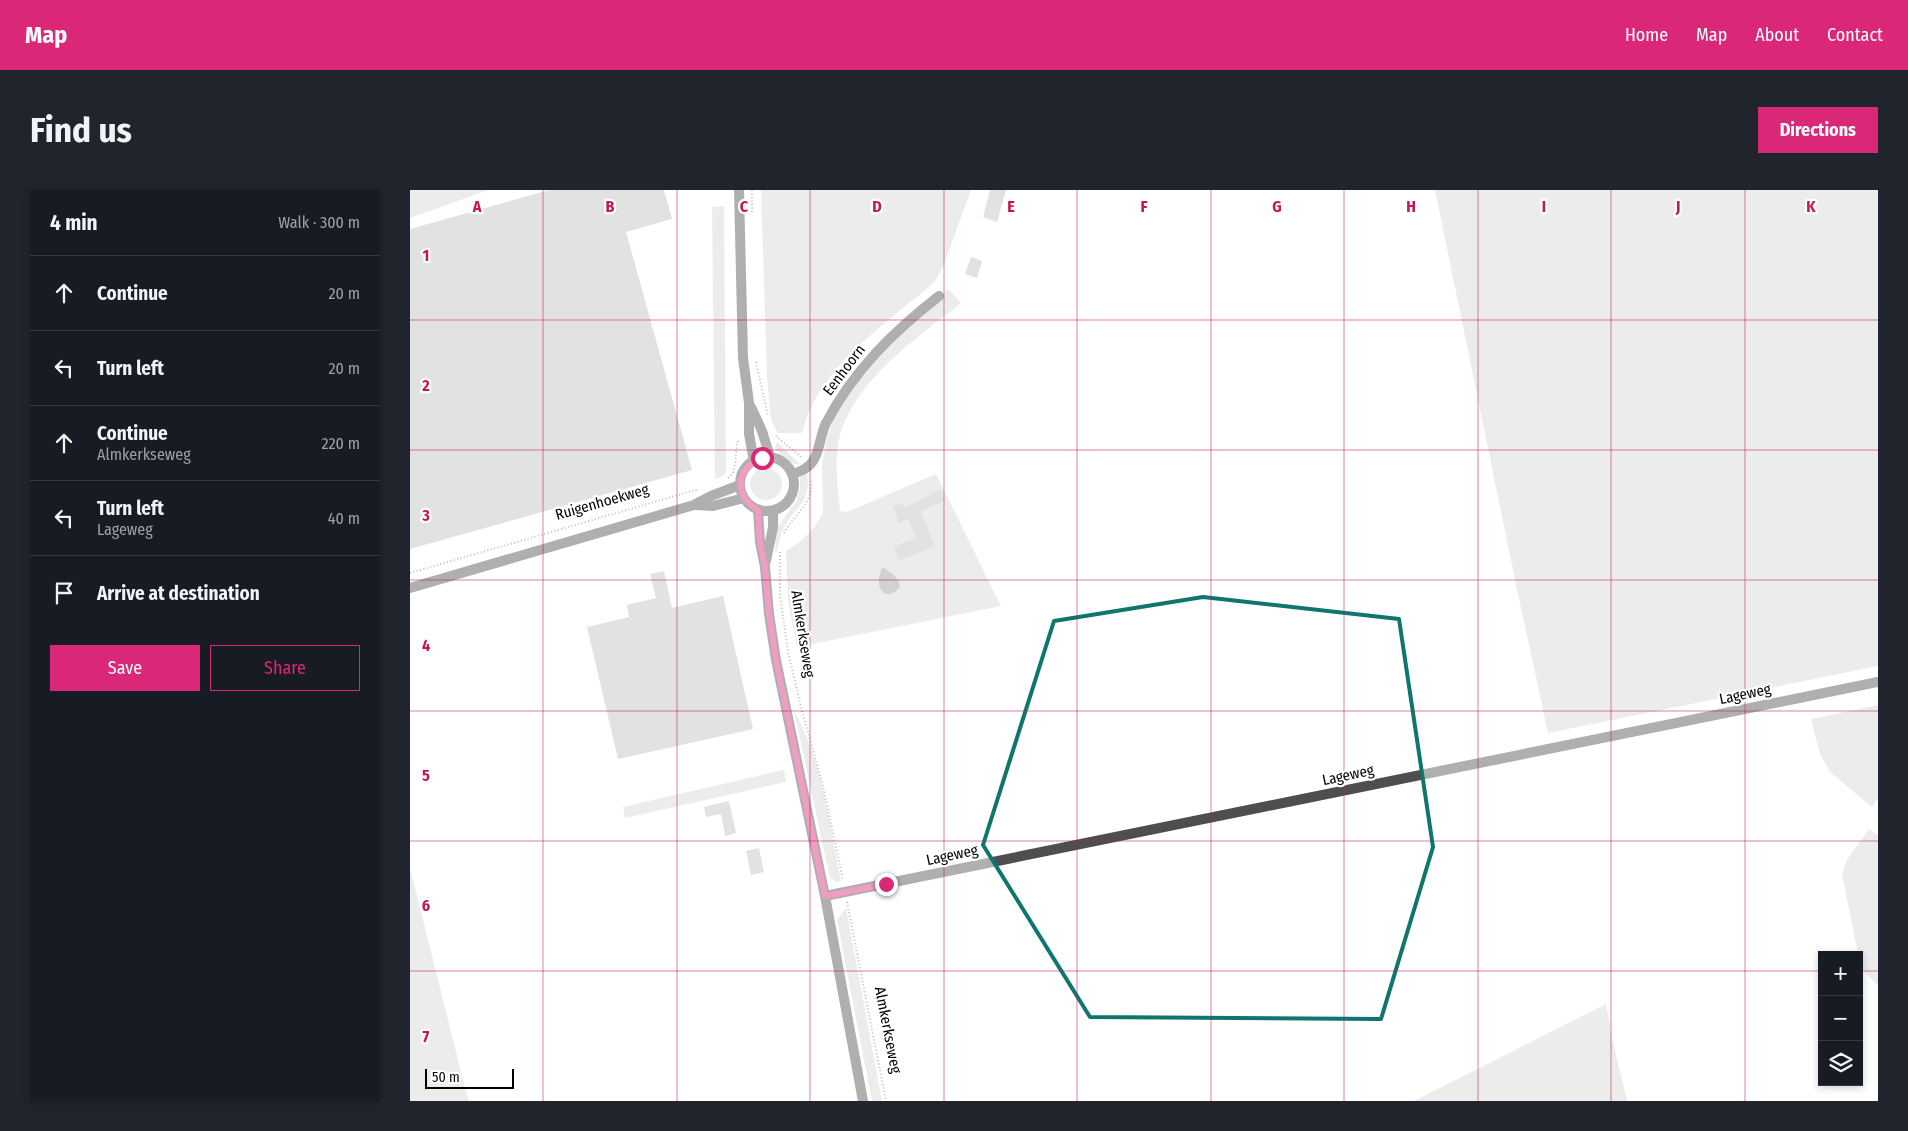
<!DOCTYPE html>
<meta charset="utf-8">
<style>
:root{--surface:#171b24;--page:#20242c;--text:#f1f3f6;--muted:#9ea1a6;--line:#363941;--accent:#db2777}
body{margin:0;font-family:"Fira Sans Condensed",sans-serif;background:var(--page);color:var(--text)}
.controls{position:absolute;right:15px;bottom:15px;display:grid;overflow:hidden;border-radius:0px;box-shadow:0 2px 8px #0003}
.controls button{width:45px;height:45px;display:grid;place-items:center;padding:0;border:0;border-bottom:1px solid var(--line);background:var(--surface);color:var(--text);font:25px sans-serif}
.scale{position:absolute;left:15px;bottom:12px;width:89px;box-sizing:border-box;padding-left:5px;border:2px solid #000;border-top:0;font-size:14px;line-height:18px;white-space:nowrap;color:#000;-webkit-text-stroke:4px #fff;paint-order:stroke}
.stop{position:absolute;width:15px;height:15px;margin:-11px;border:4px solid #db2777;border-radius:50%;background:#fff}
.stop.end{background:#db2777;border-color:#fff;box-shadow:0 1px 5px #0008}
.list{margin:0;padding:0;list-style:none}
h2{display:flex;justify-content:space-between;align-items:center;height:65px;margin:0;padding:0 20px;font-size:21px}
h2 small{font-size:16px;font-weight:400;color:var(--muted)}
.list li{display:grid;grid-template-columns:32px 1fr auto;gap:15px;align-items:center;box-sizing:border-box;height:75px;padding:0 20px;border-top:1px solid var(--line)}
.list b{display:block;font-size:19px;white-space:nowrap}
.list p{margin:0;font-size:16px;white-space:nowrap;color:var(--muted)}
.list em{font-size:16px;font-style:normal;color:var(--muted)}
.actions{display:flex;gap:10px;padding:15px 20px}
.actions a{flex:1;padding:11px 0;border:1px solid var(--accent);border-radius:0px;text-align:center;font-size:18px;color:var(--accent)}
.actions .main{background:var(--accent);color:#fff}
.icon{flex:none;width:28px;height:28px;fill:none;stroke:currentColor;stroke-width:2;stroke-linecap:round;stroke-linejoin:round}
.map{position:relative;flex:none;width:1468px;height:911px;overflow:hidden;border-radius:0px}
header{display:flex;align-items:center;gap:30px;box-sizing:border-box;height:70px;padding:0 25px;background:var(--accent);color:#fff}
header strong{font-size:24px}
nav{display:flex;gap:28px;margin-inline-start:auto;font-size:18px}
.intro{display:flex;align-items:center;justify-content:space-between;box-sizing:border-box;height:120px;padding:0 30px}
h1{margin:0;font-size:35px}
.button{padding:12px 22px;border-radius:0px;background:var(--accent);color:#fff;font-size:18px;font-weight:700}
main{display:flex;gap:30px;padding:0 30px}
aside{flex:1;background:var(--surface);border-radius:0px;box-shadow:0 2px 8px #0003}
.map>svg:first-child{display:block}
</style>
<header>
<strong>Map</strong>
<nav><a>Home</a><a>Map</a><a>About</a><a>Contact</a></nav>
</header>
<div class="intro"><h1>Find us</h1><a class="button">Directions</a></div>
<main>
<aside>
<h2>4 min<small>Walk · 300 m</small></h2>
<ul class="list">
<li><svg class="icon" aria-label="ahead" viewBox="0 0 24 24"><path d="M12 20V5M6 11l6-6 6 6"/></svg><div><b>Continue</b></div><em>20 m</em></li>
<li><svg class="icon" aria-label="left" viewBox="0 0 24 24"><path d="M17 20v-9H6M10 6l-5 5 5 5"/></svg><div><b>Turn left</b></div><em>20 m</em></li>
<li><svg class="icon" aria-label="ahead" viewBox="0 0 24 24"><path d="M12 20V5M6 11l6-6 6 6"/></svg><div><b>Continue</b><p>Almkerkseweg</p></div><em>220 m</em></li>
<li><svg class="icon" aria-label="left" viewBox="0 0 24 24"><path d="M17 20v-9H6M10 6l-5 5 5 5"/></svg><div><b>Turn left</b><p>Lageweg</p></div><em>40 m</em></li>
<li><svg class="icon" aria-label="arrive" viewBox="0 0 24 24"><path d="M6 21V4h12l-3 4 3 4H6"/></svg><div><b>Arrive at destination</b></div></li>
</ul>
<div class="actions"><a class="main">Save</a><a>Share</a></div>
</aside>
<div class="map">
<svg width="1468" height="911" viewBox="0 0 1468 911">
<rect width="100%" height="100%" fill="#fff"/>
<path fill="#d5d5d5" d="M0,0h78l-78,28z
M351,0h210l-29,79 -7,12c-8,8 -17,15 -26,22 -43,36 -93,72 -107,130h-24l-7,-13 -4,-43z
M1025,0h443v476l-330,67 -34,-158z
M314,16l2,265 -2,5 -9,3 -3,-272z
M538,99l13,14c-44,35 -114,82 -123,143 -3,21 0,44 2,65l7,1 89,-38 65,132 -204,41 -9,-46 -2,-50 16,-11 11,-11 10,-16 -1,-50 6,-29 9,-24 36,-49z
M367,252l24,23c-12,-1 -18,-8 -26,-17z
M340 294a16 16 0 1 1 32 0a16 16 0 1 1-32 0Z
M397,284c5,28 -12,33 -23,53 -4,8 -5,15 -7,24l-2,1 1,-23 20,-27 4,-13v-12z
M1468,515v93l-6,9 -41,-34 -11,-19 -9,-35z
M384,521c29,51 35,113 47,170l-5,1 -6,-4z
M374,580l2,12 -161,36 -2,-11z
M1459,639l9,6v151l-14,-15 -4,-7 -18,-90 5,-14z
M0,678l53,212 6,21h-59z
M436,718l36,193h-10l-35,-181z
M1196,814l7,38 14,59h-213z"/>
<path fill="#9c9c9c" d="M472,377c8,5 16,9 18,20 -9,12 -22,8 -21,-7 0,-4 2,-9 3,-13z"/>
<path fill="#bebebe" d="M139,0h115l8,29 -46,13 66,238 -282,79v-320z
M580,0h16l-9,32 -14,-5z
M561,67l11,4 -5,17 -12,-4z
M530,299l5,11 -24,12 14,34 -36,15 -5,-14 22,-9 -8,-19 -9,4 -6,-16 9,-4 3,5z
M254,381l8,37 51,-12 30,133 -135,30 -31,-132 42,-10 -2,-12 29,-7 -6,-24z
M319,611l7,32 -11,3 -4,-22 -15,3 -2,-10z
M349,658l5,24 -13,3 -5,-24z"/>
<g fill="none" stroke-linecap="round" stroke-linejoin="round">
<path stroke="#707070" stroke-width="2" stroke-dasharray="1 2.5" stroke-linecap="butt" d="M342,22v-22
M346,172l12,54
M366,246l25,21
M318,288l5,-6 2,-8 2,-21 2,-3
M374,343c10,-19 30,-29 27,-54
M370,362v43l8,57 13,55 22,79 20,94
M0,383l289,-84
M437,712l39,199"/>
<path stroke="#4e4e4e" stroke-width="10" d="M383,284c4,-2 10,-3 13,-6 14,-9 13,-31 20,-45 28,-53 67,-91 113,-127"/>
<path stroke="#4e4e4e" stroke-width="10" d="M329,0l4,168 6,45v31l5,27
M341,217l11,24 8,26
M330 294a27 27 0 1 1 54 0a27 27 0 1 1-54 0Z
M286,315l17,1 31,-8
M348,320l2,32 5,25 4,47 7,46 49,236 38,205
M356,371l7,-34v-16
M0,398l284,-83 17,-9 29,-11
M415,706l1053,-214"/>
</g>
<g fill="none" stroke-linecap="round" stroke-linejoin="round">
<path stroke="#db2777" stroke-width="6" d="M352,268c-26,9 -29,38 -4,52l2,32 5,25 4,47 7,46 49,236 61,-12"/>
</g>
<path d="M0 0H1468V911H0ZM793,407l196,22 34,228 -52,172 -291,-2 -107,-172 71,-224z" fill="#fff" fill-opacity=".55" fill-rule="evenodd"/>
<path fill="none" stroke="#0f766e" stroke-width="4" stroke-linejoin="round" d="M793,407l196,22 34,228 -52,172 -291,-2 -107,-172 71,-224z"/>
<path fill="none" stroke="#c2185b" stroke-width="1" stroke-opacity="0.55" d="M133,0v911M267,0v911M400,0v911M534,0v911M667,0v911M801,0v911M934,0v911M1068,0v911M1201,0v911M1335,0v911M0,130h1468M0,260h1468M0,390h1468M0,521h1468M0,651h1468M0,781h1412M1449,781h19"/>
<g text-anchor="middle" dominant-baseline="central" stroke-width="4.5" stroke-linejoin="round" paint-order="stroke">
<g font-size="15" fill="#000" stroke="#fff">
<text transform="translate(434 180) rotate(-53)">Eenhoorn</text>
<text transform="translate(192 312) rotate(-16)">Ruigenhoekweg</text>
<text transform="translate(393 444) rotate(81)">Almkerkseweg</text>
<text transform="translate(1335 504) rotate(-12)">Lageweg</text>
<text transform="translate(938 585) rotate(-12)">Lageweg</text>
<text transform="translate(542 665) rotate(-12)">Lageweg</text>
<text transform="translate(478 840) rotate(79)">Almkerkseweg</text>
</g>
</g>
<g font-size="16" text-anchor="middle" font-weight="bold" fill="#c2185b" stroke="#fff" stroke-width="4.5" stroke-linejoin="round" paint-order="stroke">
<text x="67" y="22">A</text>
<text x="200" y="22">B</text>
<text x="334" y="22">C</text>
<text x="467" y="22">D</text>
<text x="601" y="22">E</text>
<text x="734" y="22">F</text>
<text x="867" y="22">G</text>
<text x="1001" y="22">H</text>
<text x="1134" y="22">I</text>
<text x="1268" y="22">J</text>
<text x="1401" y="22">K</text>
<text x="16" y="71">1</text>
<text x="16" y="201">2</text>
<text x="16" y="331">3</text>
<text x="16" y="461">4</text>
<text x="16" y="591">5</text>
<text x="16" y="721">6</text>
<text x="16" y="852">7</text>
</g>
</svg>
<div class="controls">
<button>+</button>
<button>−</button>
<button><svg class="icon" aria-label="layers" viewBox="0 0 24 24"><path d="M12 4l9 5-9 5-9-5zM3 14l9 5 9-5"/></svg></button>
</div>
<div class="scale">50 m</div>
<div class="stop" style="left:352px;top:268px"></div>
<div class="stop end" style="left:476px;top:694px"></div>
</div>
</main>
